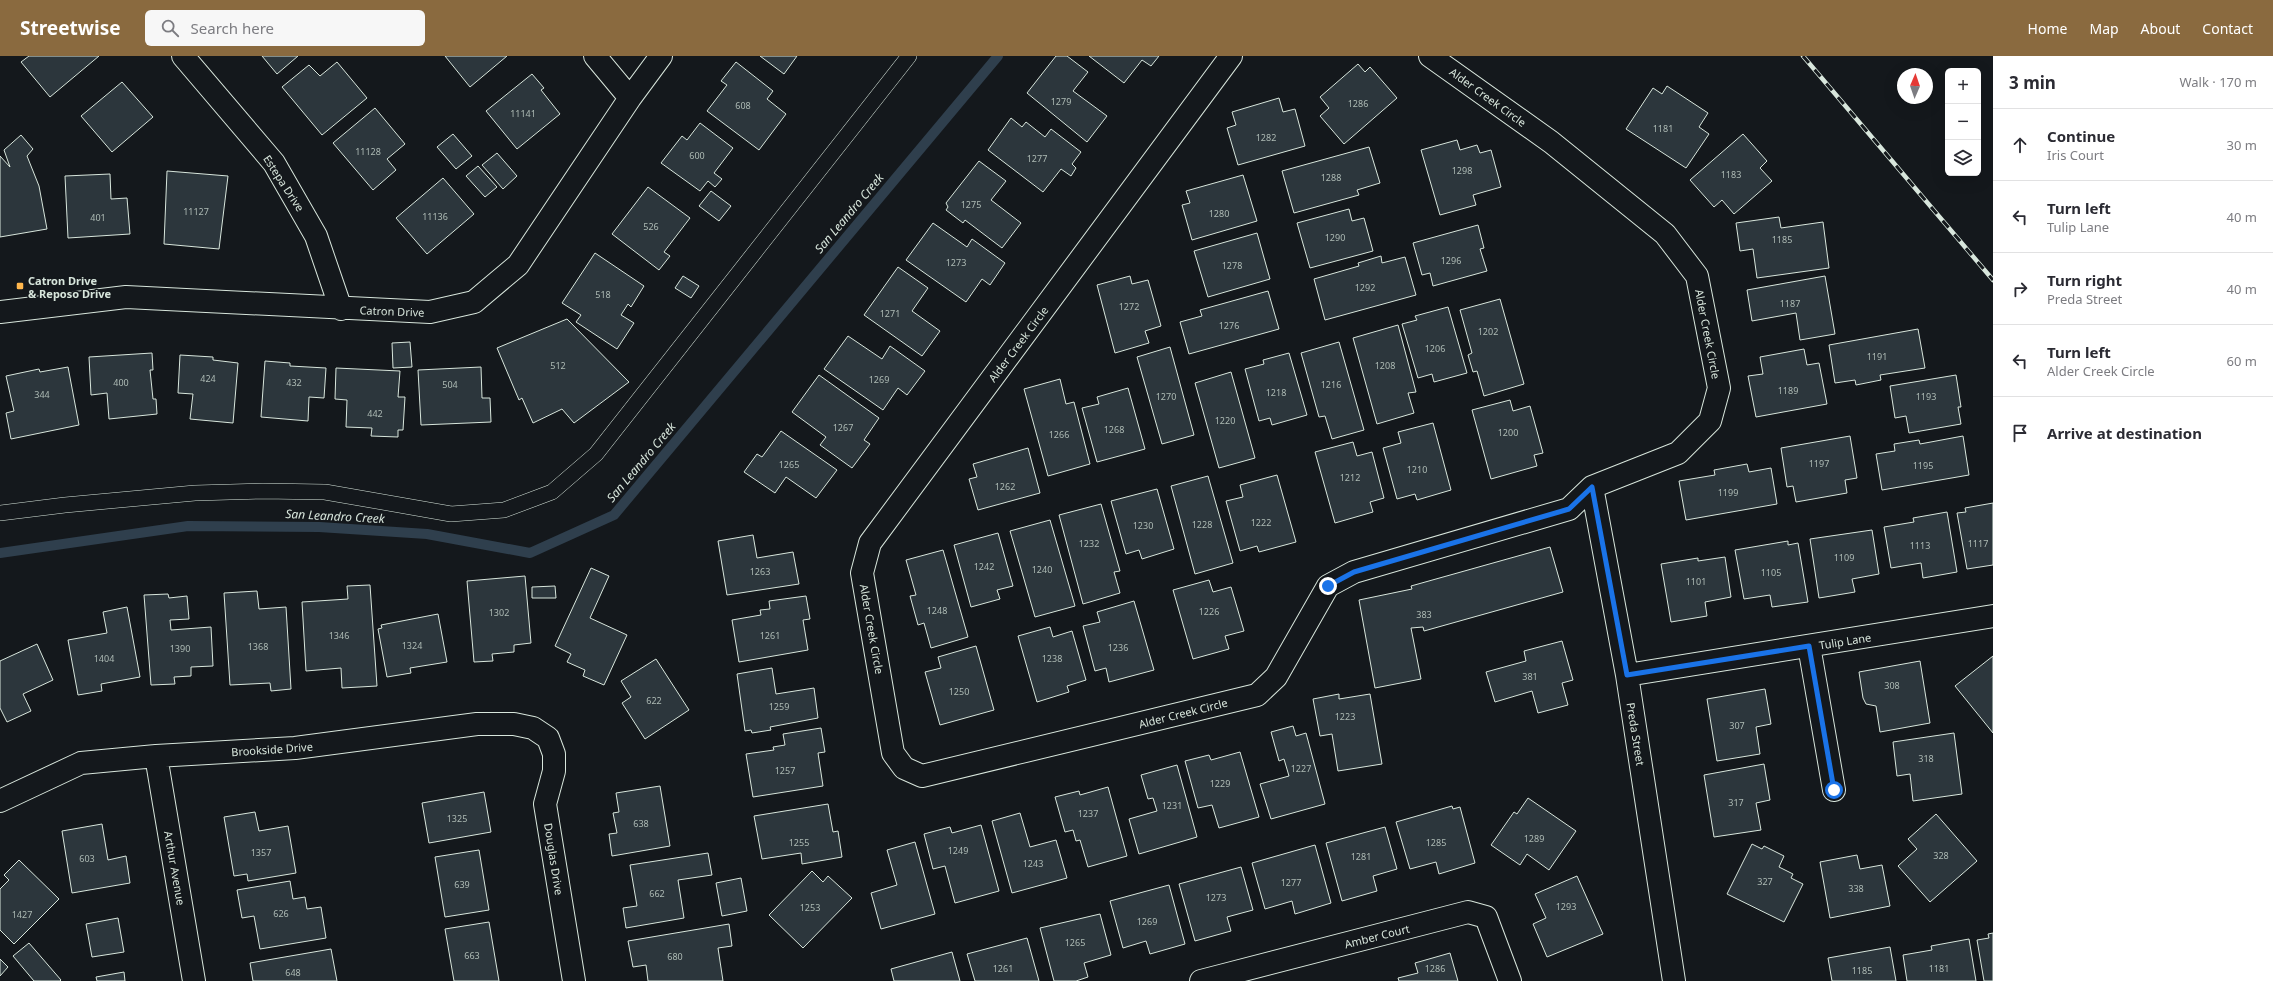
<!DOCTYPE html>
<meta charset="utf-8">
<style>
:root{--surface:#fff;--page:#f7f7f7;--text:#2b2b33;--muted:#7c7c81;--line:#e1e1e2;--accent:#8a6a3f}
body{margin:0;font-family:"Noto Sans",sans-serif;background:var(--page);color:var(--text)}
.controls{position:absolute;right:12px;top:12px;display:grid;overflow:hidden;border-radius:6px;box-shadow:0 4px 16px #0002}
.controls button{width:36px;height:36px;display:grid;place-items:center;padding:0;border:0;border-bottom:1px solid var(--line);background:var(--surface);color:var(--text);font:20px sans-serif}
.compass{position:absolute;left:1897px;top:12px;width:36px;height:36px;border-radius:50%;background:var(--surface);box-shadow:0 4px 16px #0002;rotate:2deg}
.stop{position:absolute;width:12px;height:12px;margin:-9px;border:3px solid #1a73e8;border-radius:50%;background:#fff}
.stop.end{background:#1a73e8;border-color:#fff;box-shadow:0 1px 4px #0008}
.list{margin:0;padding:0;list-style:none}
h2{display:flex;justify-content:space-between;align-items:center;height:52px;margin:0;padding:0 16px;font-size:17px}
h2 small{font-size:13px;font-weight:400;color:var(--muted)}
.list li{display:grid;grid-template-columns:26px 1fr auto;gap:12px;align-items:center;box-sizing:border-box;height:72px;padding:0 16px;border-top:1px solid var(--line)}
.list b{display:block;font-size:15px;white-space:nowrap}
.list p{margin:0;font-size:13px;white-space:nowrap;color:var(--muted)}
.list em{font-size:13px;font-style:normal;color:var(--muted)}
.icon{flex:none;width:22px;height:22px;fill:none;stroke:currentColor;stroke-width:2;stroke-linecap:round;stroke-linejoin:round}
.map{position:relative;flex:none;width:1993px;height:925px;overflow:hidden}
header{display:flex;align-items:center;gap:24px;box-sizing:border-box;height:56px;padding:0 20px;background:var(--accent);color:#fff}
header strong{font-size:19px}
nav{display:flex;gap:22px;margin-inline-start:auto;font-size:14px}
.search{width:280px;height:36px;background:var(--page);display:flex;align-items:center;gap:10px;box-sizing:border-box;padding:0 14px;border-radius:6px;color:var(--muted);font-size:15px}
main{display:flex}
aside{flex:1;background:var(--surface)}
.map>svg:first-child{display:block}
</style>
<header>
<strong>Streetwise</strong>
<div class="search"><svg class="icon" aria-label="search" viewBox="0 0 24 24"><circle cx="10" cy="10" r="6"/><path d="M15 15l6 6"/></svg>Search here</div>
<nav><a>Home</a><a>Map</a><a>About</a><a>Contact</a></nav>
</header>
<main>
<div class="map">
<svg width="1993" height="925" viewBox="0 0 1993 925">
<rect width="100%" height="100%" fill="#14181c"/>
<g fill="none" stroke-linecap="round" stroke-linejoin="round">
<path stroke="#2f3f4d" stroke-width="10" d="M0,497l188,-27 131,1 108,7 103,19 84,-38 384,-459"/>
</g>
<path fill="#2c363c" stroke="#d8e6dc" d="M29,0h70l-49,41 -29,-35z
M262,0h36l-21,18z
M445,0h62l-37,31z
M760,0h37l-13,18z
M1056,0h11l21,16 -15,19 34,25 -20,26 -60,-49z
M1089,0h70l-8,10 -9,-6 -18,23z
M337,6l30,36 -45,37 -40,-48 27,-22 11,11z
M736,6l37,29 -6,8 19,15 -27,36 -52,-39 20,-26 -6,-4z
M1358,8l7,8 5,-5 27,31 -53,46 -24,-28 9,-8 -9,-11z
M532,18l12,14 -3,2 19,24 -43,35 -31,-38z
M122,26l31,35 -41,35 -31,-36z
M1667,30l41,27 -9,14 10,7 -23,34 -60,-39 27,-41 9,6z
M1279,42l4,14 12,-3 10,37 -67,19 -11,-37 9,-3 -4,-13z
M375,52l30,36 -18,15 9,11 -23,20 -40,-47z
M1011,62l11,9 4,-5 19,15 6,-8 30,23 -9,12 4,4 -5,8 -10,-7 -18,23 -55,-42z
M700,67l33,25 -19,25 8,6 -7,8 -7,-6 -8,10 -39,-28 21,-27 5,4z
M453,78l19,22 -16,13 -19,-22z
M1743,78l24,27 -7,7 12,13 -38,33 -12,-14 -8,7 -24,-27z
M21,79l12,14 -6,7 12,30 8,43 -47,8v-81l10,11 -6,-17z
M1457,84l3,10 17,-5 3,8 11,-3 10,37 -28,8 3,10 -36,10 -19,-65z
M1369,91l11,36 -23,7 2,5 -65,18 -12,-42z
M497,97l20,23 -14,13 -21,-24z
M979,105l27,20 -15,19 30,23 -19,25 -37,-28 -2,3 -17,-13 2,-3 -2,-4z
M478,110l19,21 -12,10 -19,-21z
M167,115l61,5 -9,73 -55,-5z
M110,118l1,25 16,-1 3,36 -62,4 -3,-62z
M1243,119l14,46 -65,19 -10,-35 8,-2 -4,-12z
M443,122l31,36 -47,40 -31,-36z
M648,131l42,31 -26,34 6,4 -11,14 -47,-36z
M711,135l20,15 -12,15 -20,-15z
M1349,153l3,12 12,-3 9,33 -63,17 -13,-45z
M1779,161l2,11 42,-6 6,46 -72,10 -4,-29 -13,2 -4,-28z
M933,167l34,24 5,-8 33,24 -15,22 -8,-6 -16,23 -60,-42z
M1478,169l6,23 -4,1 7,22 -54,15 -3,-13 -8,2 -9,-32z
M1257,177l13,46 -62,18 -14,-46z
M595,197l49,33 -13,21 -3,-3 -7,11 13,8 -17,26 -41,-27 5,-7 -19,-12z
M1381,200l1,7 23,-6 11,38 -91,25 -11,-41 45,-13 -1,-3z
M898,211l30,21 -16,23 28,20 -18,25 -58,-41z
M683,220l16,10 -8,12 -16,-10z
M1130,220l2,8 16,-4 13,46 -16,5 4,12 -34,10 -18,-68z
M1825,220l10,58 -35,6 -4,-27 -44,8 -5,-31z
M1268,235l11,38 -90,25 -9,-32 22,-6 -2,-6z
M1500,243l24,85 -40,12 -7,-25 -4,1 -5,-17 4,-2 -12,-43z
M1448,251l19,66 -33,9 -2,-8 -14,4 -16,-54 15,-4 -2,-4z
M567,263l62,63 -55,41 -12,-14 -29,14 -11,-25 -3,2 -22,-52z
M1398,269l18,67 -8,1 6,20 -37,11 -24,-86z
M1918,273l7,39 -45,7 1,5 -25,5 -1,-5 -20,3 -6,-38z
M848,280l34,23 8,-13 35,25 -18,24 -9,-7 -15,22 -59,-41z
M410,286l2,25 -19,1 -1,-25z
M1339,286l25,88 -32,9 -7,-23 -6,1 -18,-64z
M1170,291l24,88 -32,9 -25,-87z
M1804,293l3,16 12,-2 8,41 -71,13 -8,-41 15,-2 -3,-17z
M152,297l1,17h-3l3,29h3l1,15 -48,5 -2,-26 -16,2 -2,-38z
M1289,297l18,62 -35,10 -2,-7 -11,3 -14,-52 19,-5 -1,-4z
M180,299l33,2v3l25,3 -5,60 -43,-4 3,-25 -15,-1z
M265,305l25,2v3l36,2 -2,30 -15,-1 -1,24 -47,-4z
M68,311l11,58 -68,14 -5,-26 8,-2 -8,-35 33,-7 1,3z
M481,311l1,31h8l1,24 -70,3 -3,-55z
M336,312l64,3 -2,26h7l-2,33h-5v7l-27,-1 1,-8 -26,-1 1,-27 -12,-1z
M1231,316l24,86 -36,10 -24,-85z
M819,319l60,43 -15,22 6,4 -18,24 -32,-23 6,-8 -34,-25z
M1956,319l5,32h-3l3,17 -52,9 -3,-17 -11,2 -5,-32z
M1060,323l6,25 8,-2 16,62 -42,12 -24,-87z
M1128,332l17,61 -48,13 -15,-54 17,-4 -2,-7z
M1510,344l3,11 17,-5 13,47 -9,2 3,11 -46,13 -19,-69z
M1433,367l18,67 -34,10 -2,-6 -18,5 -14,-51 18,-5 -3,-11z
M781,375l56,39 -21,28 -30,-21 -11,16 -31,-21 13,-18 5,3z
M1850,380l7,42 -12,2 2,13 -51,9 -3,-16 -6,1 -6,-39z
M1963,380l6,39 -87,15 -6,-36 19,-3 -1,-7 25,-4 1,4z
M1353,386l4,14 15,-4 12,46 -14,4 3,10 -38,11 -20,-71z
M1028,392l12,45 -62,17 -9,-31 8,-2 -4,-13z
M1747,408l2,8 22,-4 6,36 -91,16 -7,-39 36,-6 -1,-5z
M1277,419l19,67 -37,10 -2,-6 -17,5 -14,-50 17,-4 -3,-12z
M1208,420l25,87 -38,11 -24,-88z
M1157,433l17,60 -32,10 -3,-9 -13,4 -15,-53z
M1993,447v62l-26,4 -10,-56 9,-1 -1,-4z
M1101,448l19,67 -6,1 6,21 -37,11 -24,-89z
M1947,456l10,60 -34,6 -2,-15 -30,5 -7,-41 30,-5 -1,-4z
M1050,464l25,86 -40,11 -25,-86z
M1872,474l7,44 -27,5 3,13 -36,6 -9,-59z
M998,477l15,53 -16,4 3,9 -29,8 -17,-62z
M753,479l4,23 36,-6 6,32 -72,11 -9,-54z
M1788,485v4l10,-2 10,59 -36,5 -2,-12 -26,4 -9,-49z
M1550,491l13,45 -139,39 -1,-4 -12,1 10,51 -46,9 -16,-88 53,-11 -1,-3z
M943,494l25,87 -37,11 -7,-25 -6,2 -8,-29 6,-1 -10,-35z
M1725,501l6,40 -26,5 2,14 -36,6 -10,-58 37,-6v3z
M591,512l18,8 -19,42 37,17 -23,50 -21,-9 2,-6 -18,-8 4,-8 -16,-8z
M525,520l6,67 -17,2v7l-22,2 1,7 -19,1 -7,-81z
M1209,524l4,12 18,-5 13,44 -19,5 4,13 -36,10 -20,-69z
M370,529l7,101 -35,2 -1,-20 -35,3 -4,-69 46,-3 -1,-13z
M555,530l1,12h-24v-11z
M257,535l2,18 27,-2 5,82 -20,2 -1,-8 -40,2 -6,-92z
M168,538l1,4 18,-2 2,23 -19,1 1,10 40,-3 2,39 -22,1v9l-17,1 1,7 -24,1 -7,-90z
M806,540l4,23 -7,1 5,30 -69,12 -7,-42 29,-5 -1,-5 10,-1 -1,-8z
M1134,545l20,69 -45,12 -3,-14 -11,3 -12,-45 17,-4 -3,-10z
M127,551l13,70 -39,7 1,7 -24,4 -10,-55 39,-7 -4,-21z
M438,558l9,48 -37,6 1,5 -24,4 -9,-48 4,-1 -1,-3z
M1050,571l3,10 19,-6 14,49 -19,6 2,6 -32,10 -19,-66z
M1562,585l11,39 -11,3 6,22 -30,8 -6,-22 -37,11 -9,-30 40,-11 -2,-10z
M37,588l16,36 -30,14 8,17 -24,11 -7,-14v-47z
M976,590l18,64 -54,15 -15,-53 16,-4 -3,-11z
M1993,600v77l-38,-47z
M656,603l33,51 -44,29 -23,-36 9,-6 -10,-16z
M1920,605l10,62 -50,9 -4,-26 -10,-2 -3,-6 -4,-26z
M772,612l4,26 38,-6 4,30 -48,9 1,3 -19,3 -1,-3 -6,1 -8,-57z
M1765,633l6,35 -15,3 4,27 -43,7 -10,-62z
M1339,638v5l31,-5 12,70 -44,7 -6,-37 -12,2 -7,-37z
M1293,670l3,10 10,-3 19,71 -54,15 -11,-35 29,-8 -5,-17 -5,2 -8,-29z
M821,672l4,24 -7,1 5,33 -70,11 -7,-43 28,-4 -1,-3 12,-2 -2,-11z
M1954,677l8,61 -49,7 -3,-27 -13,2 -4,-34z
M1240,696l19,65 -40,11 -7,-23 -14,3 -13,-47 24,-6 2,5z
M1764,708l6,36 -14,3 5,27 -47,7 -10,-62z
M1177,709l20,72 -58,17 -10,-35 28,-8 -4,-13 -5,1 -7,-24z
M660,730l10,60 -58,10 -3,-22 8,-1 -4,-20 6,-1 -3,-19z
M1108,731l19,69 -39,11 -8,-27 -4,1 -3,-11 -8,2 -10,-35 24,-6 1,4z
M484,736l7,40 -62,11 -7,-40z
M1528,742l48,33 -27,39 -22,-16 -7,11 -29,-20 23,-33 3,2z
M828,748l5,28 5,-1 4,26 -40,7 -1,-11 -39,6 -8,-43z
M1452,750l1,3 7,-2 15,56 -36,11 -3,-12 -26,7 -14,-47z
M255,756l4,19 29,-5 8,47 -48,8 -1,-7 -13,2 -10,-59z
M1020,757l10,34 26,-7 11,38 -55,15 -20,-72z
M1936,758l41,47 -47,41 -32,-36 19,-17 -9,-10z
M102,768l6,36 18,-4 4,27 -58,10 -10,-62z
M981,769l18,66 -44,12 -10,-37 -12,3 -9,-35 26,-7 2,6z
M1385,771l12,42 -24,7 4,15 -35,10 -16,-58z
M915,786l20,72 -54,15 -10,-36 26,-8 -10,-35z
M1752,788l10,5 2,-3 20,10 -5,11 14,7 -2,4 12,6 -19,38 -57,-28z
M1315,789l16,58 -36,11 -3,-13 -27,8 -13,-46z
M479,794l10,60 -44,7 -10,-60z
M708,797l4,22 -34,5 6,38 -58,10 -3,-20 14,-2 -7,-41z
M1857,799l3,14 22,-4 8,41 -60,12 -10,-56z
M19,804l40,39 -45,45 -14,-14v-41l9,-9 -5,-5z
M1241,811l12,43 -26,7 4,14 -36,10 -16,-57z
M812,815l11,11 5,-6 24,22 -49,50 -34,-33z
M1577,820l26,58 -56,23 -14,-33 13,-6 -11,-24z
M741,822l6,33 -25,5 -6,-33z
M290,825l3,18 12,-2 2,12 14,-2 5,31 -66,11 -6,-33 -12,2 -5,-28z
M1169,829l16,59 -35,10 -4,-13 -23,7 -13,-47z
M1100,858l11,41 -27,8 4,14 -12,4h-22l-14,-53z
M118,862l6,34 -32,5 -6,-33z
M489,866l10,59h-45l-9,-52z
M729,868l3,22 -14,2 5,33h-75l-2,-16 -13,2 -5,-26z
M1993,877v48h-9l-7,-41 12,-2 -1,-4z
M1027,882l12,43h-64l-8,-27z
M1969,883l7,42h-69l-4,-26 29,-5 -1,-4z
M29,887l32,37 -1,1h-26l-21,-25z
M1890,891l6,34h-64l-4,-23z
M331,893l6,32h-84l-3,-18z
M952,896l8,29h-66l-3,-12z
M1450,897l8,28h-59l-1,-3 20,-5 -3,-10z
M0,903l8,8 -8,9z
M124,916l1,9h-28l-1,-4z"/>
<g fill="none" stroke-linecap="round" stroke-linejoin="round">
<defs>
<path id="service" d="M0,457l65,-8 130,-12 68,-2 62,1 126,22 53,-4 48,-18 44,-38 313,-398"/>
<path id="minor" d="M183,0l91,107 42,73 25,73
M595,0l35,42
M1231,0l-361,487 -8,30 31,180 11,15 18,8 335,-81 19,-18 52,-91 26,-14 215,-63 23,-22 86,-34 32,-32 9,-33 -22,-112 -32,-42 -114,-92 -121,-86
M0,256l126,-15 304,15 44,-10 44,-37 112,-167 31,-42
M1592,431l35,188 47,306
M1809,590l25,144
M1627,619l366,-59
M156,700l38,225
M0,745l81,-38 75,-7 139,-8 182,-24h37l19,4 15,10 6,16v17l-9,33 29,177
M1201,925l267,-69 18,5 24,64"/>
</defs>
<use href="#service" stroke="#d8e6dc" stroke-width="16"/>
<use href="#minor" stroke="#d8e6dc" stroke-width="24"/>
<use href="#service" stroke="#14181c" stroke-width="15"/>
<use href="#minor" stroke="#14181c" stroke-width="22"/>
<defs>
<path id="rail" d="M1803,0l190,224"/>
</defs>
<use href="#rail" stroke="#d8e6dc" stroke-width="4.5"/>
<use href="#rail" stroke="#14181c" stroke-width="3" stroke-dasharray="9" stroke-linecap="butt"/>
</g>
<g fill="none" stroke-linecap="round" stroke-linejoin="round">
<path stroke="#1a73e8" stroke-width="5" d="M1328,530l26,-14 215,-63 23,-22 35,188 182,-29 25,144"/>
</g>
<rect fill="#ffb74d" stroke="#14181c" stroke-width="1.5" x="16" y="226" width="8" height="8" rx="2"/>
<g text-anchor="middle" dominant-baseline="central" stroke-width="3" stroke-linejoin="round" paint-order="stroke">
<g font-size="9" fill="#adbab4">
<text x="1061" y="45">1279</text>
<text x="1358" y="47">1286</text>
<text x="743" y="49">608</text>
<text x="523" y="57">11141</text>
<text x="1663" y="72">1181</text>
<text x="1266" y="81">1282</text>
<text x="368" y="95">11128</text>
<text x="697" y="99">600</text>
<text x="1037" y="102">1277</text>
<text x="1462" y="114">1298</text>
<text x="1731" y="118">1183</text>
<text x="1331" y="121">1288</text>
<text x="971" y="148">1275</text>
<text x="196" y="155">11127</text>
<text x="1219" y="157">1280</text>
<text x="435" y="160">11136</text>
<text x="98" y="161">401</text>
<text x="651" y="170">526</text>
<text x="1335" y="181">1290</text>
<text x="1782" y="183">1185</text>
<text x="1451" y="204">1296</text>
<text x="956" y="206">1273</text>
<text x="1232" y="209">1278</text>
<text x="1365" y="231">1292</text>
<text x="603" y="238">518</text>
<text x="1790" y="247">1187</text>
<text x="1129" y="250">1272</text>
<text x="890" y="257">1271</text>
<text x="1229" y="269">1276</text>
<text x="1488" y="275">1202</text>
<text x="1435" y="292">1206</text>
<text x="1877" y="300">1191</text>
<text x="558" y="309">512</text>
<text x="1385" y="309">1208</text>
<text x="208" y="322">424</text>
<text x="879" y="323">1269</text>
<text x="121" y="326">400</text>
<text x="294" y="326">432</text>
<text x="450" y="328">504</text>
<text x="1331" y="328">1216</text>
<text x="1788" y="334">1189</text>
<text x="1276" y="336">1218</text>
<text x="42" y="338">344</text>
<text x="1166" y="340">1270</text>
<text x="1926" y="340">1193</text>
<text x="375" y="357">442</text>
<text x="1225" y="364">1220</text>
<text x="843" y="371">1267</text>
<text x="1114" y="373">1268</text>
<text x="1508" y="376">1200</text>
<text x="1059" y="378">1266</text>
<text x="1819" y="407">1197</text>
<text x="789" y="408">1265</text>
<text x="1923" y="409">1195</text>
<text x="1417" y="413">1210</text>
<text x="1350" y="421">1212</text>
<text x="1005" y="430">1262</text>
<text x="1728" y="436">1199</text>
<text x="1261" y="466">1222</text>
<text x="1202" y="468">1228</text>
<text x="1143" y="469">1230</text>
<text x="1089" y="487">1232</text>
<text x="1978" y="487">1117</text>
<text x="1920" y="489">1113</text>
<text x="1844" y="501">1109</text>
<text x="984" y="510">1242</text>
<text x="1042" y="513">1240</text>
<text x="760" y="515">1263</text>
<text x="1771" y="516">1105</text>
<text x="1696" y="525">1101</text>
<text x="937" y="554">1248</text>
<text x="1209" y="555">1226</text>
<text x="499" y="556">1302</text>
<text x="1424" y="558">383</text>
<text x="339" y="579">1346</text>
<text x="770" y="579">1261</text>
<text x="412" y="589">1324</text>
<text x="258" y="590">1368</text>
<text x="1118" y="591">1236</text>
<text x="180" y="592">1390</text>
<text x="104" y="602">1404</text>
<text x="1052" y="602">1238</text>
<text x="1530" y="620">381</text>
<text x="1892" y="629">308</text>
<text x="959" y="635">1250</text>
<text x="654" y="644">622</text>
<text x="779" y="650">1259</text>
<text x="1345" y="660">1223</text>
<text x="1737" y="669">307</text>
<text x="1926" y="702">318</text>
<text x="1301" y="712">1227</text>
<text x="785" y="714">1257</text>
<text x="1220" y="727">1229</text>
<text x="1736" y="746">317</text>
<text x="1172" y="749">1231</text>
<text x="1088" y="757">1237</text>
<text x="457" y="762">1325</text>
<text x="641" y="767">638</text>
<text x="1534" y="782">1289</text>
<text x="799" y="786">1255</text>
<text x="1436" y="786">1285</text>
<text x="958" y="794">1249</text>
<text x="261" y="796">1357</text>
<text x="1941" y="799">328</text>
<text x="1361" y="800">1281</text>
<text x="87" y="802">603</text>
<text x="1033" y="807">1243</text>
<text x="1765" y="825">327</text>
<text x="1291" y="826">1277</text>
<text x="462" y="828">639</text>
<text x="1856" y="832">338</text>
<text x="657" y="837">662</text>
<text x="1216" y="841">1273</text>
<text x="1566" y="850">1293</text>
<text x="810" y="851">1253</text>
<text x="281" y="857">626</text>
<text x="22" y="858">1427</text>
<text x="1147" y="865">1269</text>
<text x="1075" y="886">1265</text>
<text x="472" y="899">663</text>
<text x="675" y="900">680</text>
<text x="1003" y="912">1261</text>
<text x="1435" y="912">1286</text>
<text x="1939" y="912">1181</text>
<text x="1862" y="914">1185</text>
<text x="293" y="916">648</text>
</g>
<g font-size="11" fill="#d8e6dc" stroke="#14181c">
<text transform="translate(1488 41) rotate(36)">Alder Creek Circle</text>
<text transform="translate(284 127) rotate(57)">Estepa Drive</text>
<text transform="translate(392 255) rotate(2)">Catron Drive</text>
<text transform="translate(1708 278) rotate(79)">Alder Creek Circle</text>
<text transform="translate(1018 288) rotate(-53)">Alder Creek Circle</text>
<text transform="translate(872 573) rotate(80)">Alder Creek Circle</text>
<text transform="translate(1845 585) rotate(-9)">Tulip Lane</text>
<text transform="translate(1183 657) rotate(-14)">Alder Creek Circle</text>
<text transform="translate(1636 678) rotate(81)">Preda Street</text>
<text transform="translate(272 693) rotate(-4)">Brookside Drive</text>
<text transform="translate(554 803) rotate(81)">Douglas Drive</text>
<text transform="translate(175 812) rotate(80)">Arthur Avenue</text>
<text transform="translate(1377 880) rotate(-14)">Amber Court</text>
</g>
<g font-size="11" font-weight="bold" fill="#d8e6dc" stroke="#14181c" text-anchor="start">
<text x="28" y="224">Catron Drive<tspan x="28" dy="13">&amp; Reposo Drive</tspan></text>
</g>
<g font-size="12" font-style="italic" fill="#d8e6dc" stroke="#14181c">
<text transform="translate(849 157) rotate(-50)">San Leandro Creek</text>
<text transform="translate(641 406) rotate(-50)">San Leandro Creek</text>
<text transform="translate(335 460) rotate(3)">San Leandro Creek</text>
</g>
</g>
</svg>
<div class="controls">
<button>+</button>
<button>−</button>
<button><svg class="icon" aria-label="layers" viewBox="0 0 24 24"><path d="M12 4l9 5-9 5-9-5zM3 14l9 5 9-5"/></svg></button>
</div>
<svg class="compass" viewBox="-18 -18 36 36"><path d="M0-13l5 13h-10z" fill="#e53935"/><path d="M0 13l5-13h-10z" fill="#7c7c81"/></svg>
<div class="stop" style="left:1834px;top:734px"></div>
<div class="stop end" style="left:1328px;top:530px"></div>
</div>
<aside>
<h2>3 min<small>Walk · 170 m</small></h2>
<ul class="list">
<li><svg class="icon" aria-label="ahead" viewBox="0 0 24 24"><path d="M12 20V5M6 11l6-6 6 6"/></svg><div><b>Continue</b><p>Iris Court</p></div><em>30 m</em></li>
<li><svg class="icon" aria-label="left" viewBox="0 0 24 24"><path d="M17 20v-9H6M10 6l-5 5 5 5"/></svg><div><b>Turn left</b><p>Tulip Lane</p></div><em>40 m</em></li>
<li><svg class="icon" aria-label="right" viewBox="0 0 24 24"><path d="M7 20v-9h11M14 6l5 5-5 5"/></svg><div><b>Turn right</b><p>Preda Street</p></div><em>40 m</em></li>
<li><svg class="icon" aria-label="left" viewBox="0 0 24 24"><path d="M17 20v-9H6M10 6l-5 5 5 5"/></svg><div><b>Turn left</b><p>Alder Creek Circle</p></div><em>60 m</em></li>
<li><svg class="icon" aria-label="arrive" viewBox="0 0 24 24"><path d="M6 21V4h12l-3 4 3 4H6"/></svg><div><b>Arrive at destination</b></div></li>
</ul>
</aside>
</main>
